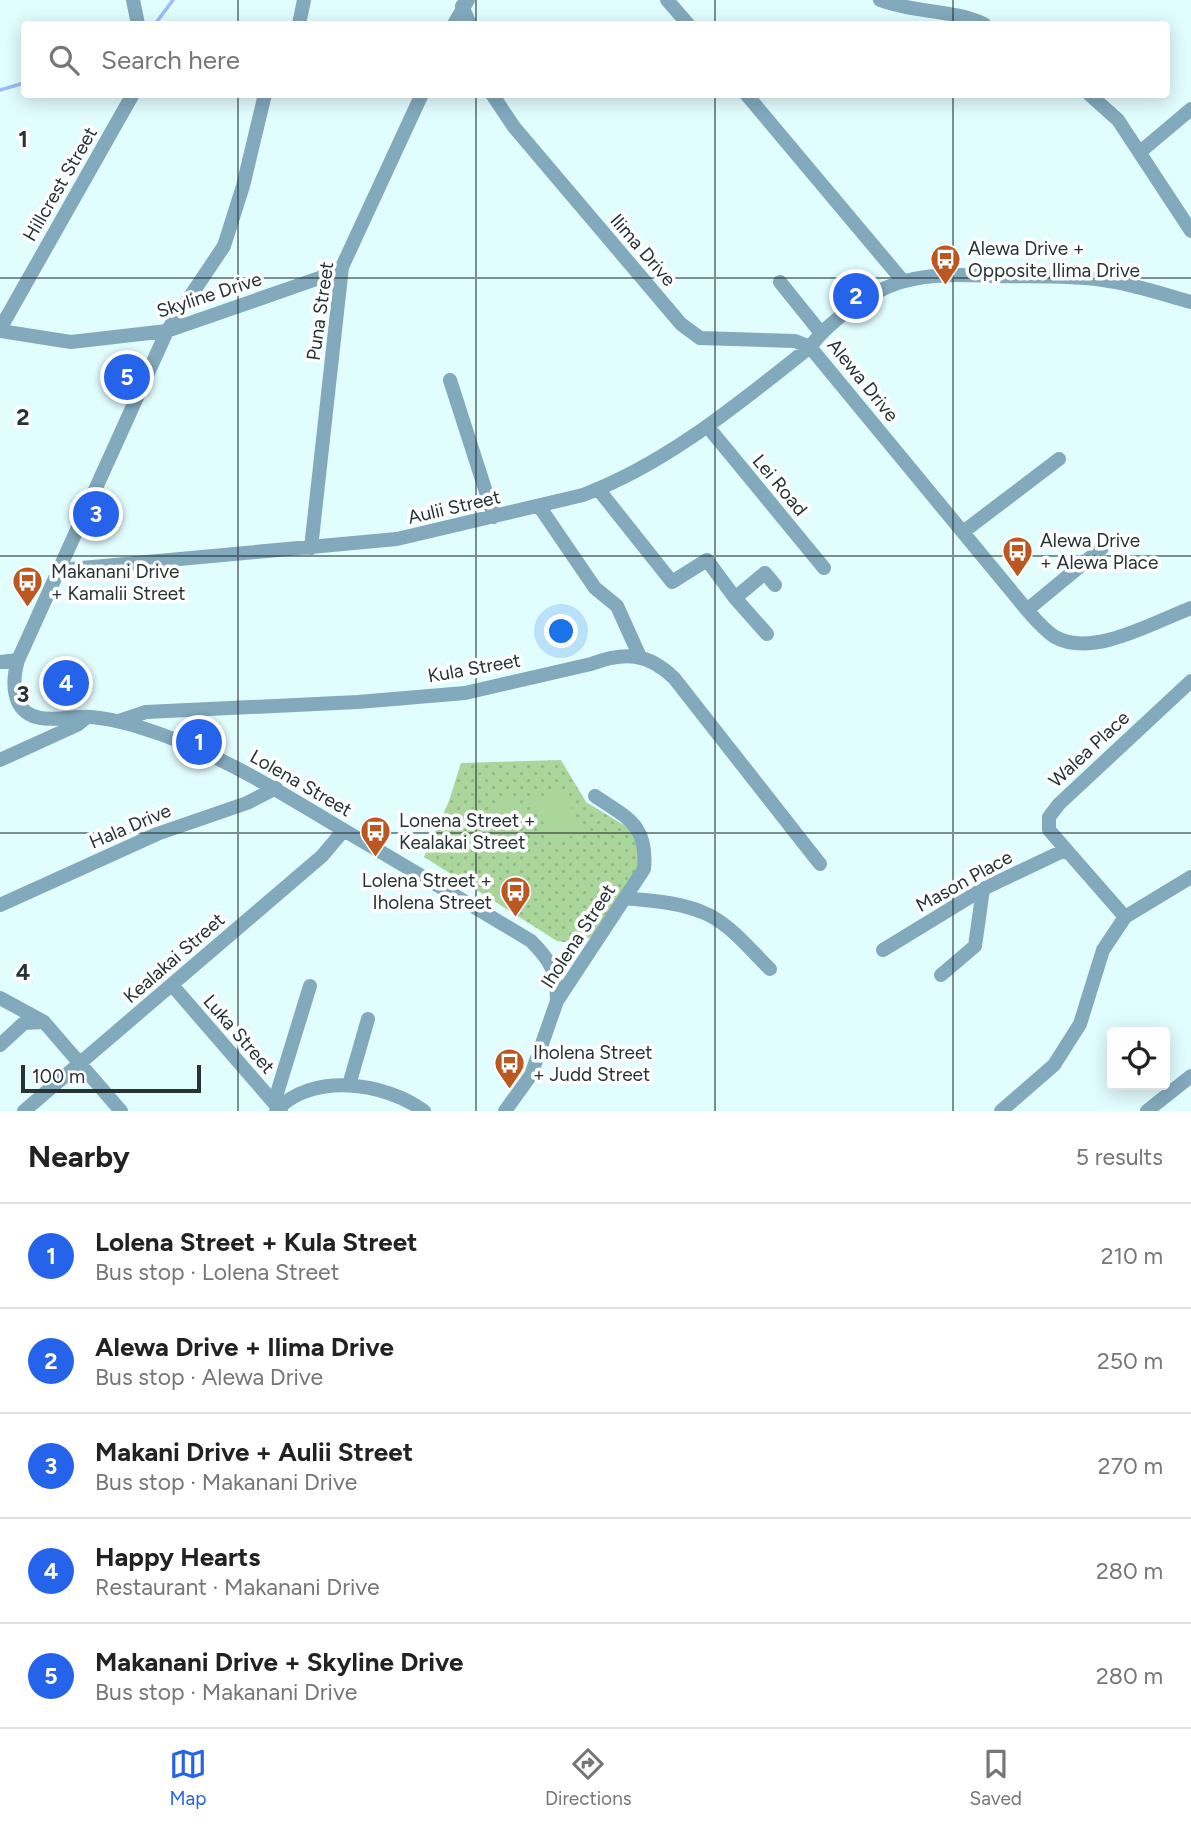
<!DOCTYPE html>
<meta charset="utf-8">
<style>
:root{--surface:#fff;--page:#f2f2f2;--text:#222;--muted:#767676;--line:#e0e0e0;--accent:#2563eb}
body{margin:0;font-family:Figtree,sans-serif;background:var(--page);color:var(--text)}
.controls{position:absolute;right:21px;bottom:21px;display:grid;overflow:hidden;border-radius:7px;box-shadow:0 4px 18px #0003}
.controls button{width:63px;height:63px;display:grid;place-items:center;padding:0;border:0;border-bottom:2px solid var(--line);background:var(--surface);color:var(--text);font:35px sans-serif}
.scale{position:absolute;left:21px;bottom:18px;width:180px;box-sizing:border-box;padding-left:7px;border:4px solid #263434;border-top:0;font-size:19px;line-height:24px;white-space:nowrap;color:#263434;-webkit-text-stroke:5px #fff;paint-order:stroke}
.you{position:absolute;left:562px;top:632px;width:24px;height:24px;margin:-18px;border:5px solid #fff;border-radius:50%;background:#1a73e8;box-shadow:0 0 0 10px #1a73e833}
.badge{display:grid;place-items:center;width:46px;height:46px;border-radius:50%;background:var(--accent);color:#fff;font-size:23px;font-weight:700}
.pin{position:absolute;translate:-50% -50%;border:4px solid #fff;box-shadow:0 2px 7px #0006}
.list{margin:0;padding:0;list-style:none}
h2{display:flex;justify-content:space-between;align-items:center;height:91px;margin:0;padding:0 28px;font-size:30px}
h2 small{font-size:23px;font-weight:400;color:var(--muted)}
.list li{display:grid;grid-template-columns:46px 1fr auto;gap:21px;align-items:center;box-sizing:border-box;height:105px;padding:0 28px;border-top:2px solid var(--line)}
.list b{display:block;font-size:26px;white-space:nowrap}
.list p{margin:0;font-size:23px;white-space:nowrap;color:var(--muted)}
.list em{font-size:23px;font-style:normal;color:var(--muted)}
.icon{flex:none;width:38px;height:38px;fill:none;stroke:currentColor;stroke-width:2;stroke-linecap:round;stroke-linejoin:round}
.map{position:relative;flex:none;width:1191px;height:1111px;overflow:hidden}
.search{position:absolute;background:var(--surface);box-shadow:0 4px 18px #0003;left:21px;right:21px;top:21px;height:77px;display:flex;align-items:center;gap:18px;box-sizing:border-box;padding:0 24px;border-radius:7px;color:var(--muted);font-size:26px}
.sheet{height:616px;background:var(--surface)}
nav{display:flex;justify-content:space-around;align-items:center;box-sizing:border-box;height:98px;border-top:2px solid var(--line);background:var(--surface);font-size:19px;color:var(--muted)}
nav a{display:grid;justify-items:center;gap:4px}
nav .on{color:var(--accent)}
.map>svg:first-child{display:block}
</style>
<div class="map">
<svg width="1191" height="1111" viewBox="0 0 1191 1111">
<defs>
<pattern id="green-dots" width="8" height="8" patternUnits="userSpaceOnUse" patternTransform="scale(1.75)"><rect width="8" height="8" fill="#aad69b"/><path d="M2 2h.1M6 6h.1" fill="none" stroke="#92b886" stroke-width="1.8" stroke-linecap="round"/></pattern>
</defs>
<rect width="100%" height="100%" fill="#e2fdfe"/>
<path fill="url(#green-dots)" d="M561,760l25,42 51,31 7,27 -51,76 -16,8 -20,-3 -133,-84 25,-56 12,-38z"/>
<path fill="#aad69b" d="M559,787l24,42 -27,16 -24,-43z
M513,794l14,24 -37,23 -15,-24z"/>
<g fill="none" stroke-linecap="round" stroke-linejoin="round">
<path stroke="#9bbdf5" stroke-width="3.5" d="M155,24l18,-24
M0,90l24,-7"/>
<path stroke="#82a9bc" stroke-width="14" d="M133,0l5,24
M667,0l21,24
M880,0c34,13 71,9 104,24
M462,6l8,18
M299,24l5,-24
M454,24l14,-24
M265,94l-22,92 -19,60 -57,85 -149,329c-4,14 -6,28 0,42 13,27 50,13 73,15 25,2 49,10 72,18 67,25 124,61 184,97 61,36 123,72 184,109 20,20 26,31 26,60
M492,94l22,33 167,197 19,14 95,3 15,6 217,263c8,9 17,20 28,27 38,21 99,-15 136,-29
M746,94l157,187
M1089,94l29,26 73,111
M1140,152l51,-43
M780,282l41,51
M0,329l133,-235
M0,331l71,11 96,-11 161,-56 14,-8
M450,380l44,137
M708,427l116,141
M598,489l74,93 35,-22 28,38 32,36
M539,506l56,82 22,18 23,51
M963,532l96,-73
M311,548l31,-281 80,-173
M60,570l337,-31 186,-44c85,-32 156,-92 227,-148 19,-26 63,-58 95,-66 29,-8 61,-6 91,-5 35,1 72,-1 107,4 30,4 59,14 88,22
M735,598l30,-25 10,12
M1027,610l75,-62
M0,662l18,-2
M119,721l27,-9 212,-10 107,-9 126,-29c34,-13 57,-11 83,14l146,186
M0,760l77,-35 10,-8
M625,898c26,3 53,4 77,14 27,10 48,38 68,57
M0,905l157,-71 90,-31 29,-15
M1125,917l-76,-87v-13l10,-13 132,-123
M883,950l100,-61 82,-39
M941,975l34,-29 8,-57
M172,985l109,126
M0,998l44,24 77,89
M0,1045l24,-22 18,-1
M349,1085l19,-66
M274,1103l36,-117
M24,1111l298,-255 22,-26
M276,1111c35,-39 109,-29 148,0
M505,1111l26,-36 26,-74 87,-132c4,-45 -17,-51 -49,-73
M1001,1111l53,-46 26,-41 23,-74 22,-33 66,-40
M1147,1111l44,-35"/>
</g>
<path fill="none" stroke="#263434" stroke-width="2" stroke-opacity="0.55" d="M238,0v24M476,0v24M715,0v24M953,0v24M238,94v1017M476,94v1017M715,94v1017M953,94v1017M0,278h1191M0,556h1191M0,833h1191"/>
<defs>
<symbol id="bus-pin" viewBox="-11 -11 22 30"><path d="M0 17L-7.5 6A9.5 9.5 0 1 1 7.5 6Z" fill="#bb5821" stroke="#fff"/><path d="M-5-6H5V4H4V6H2V4H-2V6H-4V4H-5ZM-3.5-4V0h7V-4ZM-3.5 1.2v1.5H-2V1.2ZM2 1.2v1.5H3.5V1.2Z" fill="#fff"/></symbol>
</defs>
<g fill-rule="evenodd">
<use href="#bus-pin" x="928" y="242" width="35" height="47"/>
<use href="#bus-pin" x="1000" y="534" width="35" height="47"/>
<use href="#bus-pin" x="10" y="564" width="35" height="47"/>
<use href="#bus-pin" x="358" y="814" width="35" height="47"/>
<use href="#bus-pin" x="498" y="874" width="35" height="47"/>
<use href="#bus-pin" x="492" y="1046" width="35" height="47"/>
</g>
<g text-anchor="middle" dominant-baseline="central" stroke-width="7" stroke-linejoin="round" paint-order="stroke">
<g font-size="19" fill="#263434" stroke="#fff">
<text transform="translate(60 184) rotate(-60)">Hillcrest Street</text>
<text transform="translate(643 250) rotate(49)">Ilima Drive</text>
<text transform="translate(209 295) rotate(-18)">Skyline Drive</text>
<text transform="translate(320 311) rotate(-82)">Puna Street</text>
<text transform="translate(863 380) rotate(51)">Alewa Drive</text>
<text transform="translate(780 485) rotate(50)">Lei Road</text>
<text transform="translate(454 507) rotate(-13)">Aulii Street</text>
<text transform="translate(474 668) rotate(-10)">Kula Street</text>
<text transform="translate(1089 749) rotate(-43)">Walea Place</text>
<text transform="translate(301 783) rotate(30)">Lolena Street</text>
<text transform="translate(130 826) rotate(-23)">Hala Drive</text>
<text transform="translate(964 881) rotate(-29)">Mason Place</text>
<text transform="translate(578 936) rotate(-57)">Iholena Street</text>
<text transform="translate(174 958) rotate(-41)">Kealakai Street</text>
<text transform="translate(239 1034) rotate(49)">Luka Street</text>
</g>
<g font-size="19" fill="#263434" stroke="#fff" text-anchor="start">
<text x="968" y="248">Alewa Drive +<tspan x="968" dy="22">Opposite Ilima Drive</tspan></text>
<text x="1040" y="540">Alewa Drive<tspan x="1040" dy="22">+ Alewa Place</tspan></text>
<text x="51" y="571">Makanani Drive<tspan x="51" dy="22">+ Kamalii Street</tspan></text>
<text x="399" y="820">Lonena Street +<tspan x="399" dy="22">Kealakai Street</tspan></text>
<text x="492" y="880" text-anchor="end">Lolena Street +<tspan x="492" dy="22">Iholena Street</tspan></text>
<text x="533" y="1052">Iholena Street<tspan x="533" dy="22">+ Judd Street</tspan></text>
</g>
</g>
<g font-size="23" text-anchor="middle" font-weight="bold" fill="#263434" stroke="#fff" stroke-width="7" stroke-linejoin="round" paint-order="stroke">
<text x="23" y="147">1</text>
<text x="23" y="425">2</text>
<text x="23" y="702">3</text>
<text x="23" y="980">4</text>
</g>
</svg>
<div class="controls">
<button><svg class="icon" aria-label="locate" viewBox="0 0 24 24"><circle cx="12" cy="12" r="6"/><path d="M12 2v4M12 18v4M2 12h4M18 12h4"/></svg></button>
</div>
<div class="scale">100 m</div>
<div class="you"></div>
<div class="pin badge" style="left:199px;top:742px">1</div>
<div class="pin badge" style="left:856px;top:296px">2</div>
<div class="pin badge" style="left:96px;top:514px">3</div>
<div class="pin badge" style="left:66px;top:683px">4</div>
<div class="pin badge" style="left:127px;top:377px">5</div>
<div class="search"><svg class="icon" aria-label="search" viewBox="0 0 24 24"><circle cx="10" cy="10" r="6"/><path d="M15 15l6 6"/></svg>Search here</div>
</div>
<section class="sheet">
<h2>Nearby<small>5 results</small></h2>
<ul class="list">
<li><span class="badge">1</span><div><b>Lolena Street + Kula Street</b><p>Bus stop · Lolena Street</p></div><em>210 m</em></li>
<li><span class="badge">2</span><div><b>Alewa Drive + Ilima Drive</b><p>Bus stop · Alewa Drive</p></div><em>250 m</em></li>
<li><span class="badge">3</span><div><b>Makani Drive + Aulii Street</b><p>Bus stop · Makanani Drive</p></div><em>270 m</em></li>
<li><span class="badge">4</span><div><b>Happy Hearts</b><p>Restaurant · Makanani Drive</p></div><em>280 m</em></li>
<li><span class="badge">5</span><div><b>Makanani Drive + Skyline Drive</b><p>Bus stop · Makanani Drive</p></div><em>280 m</em></li>
</ul>
</section>
<nav>
<a class="on"><svg class="icon" aria-label="map" viewBox="0 0 24 24"><path d="M3 6l6-2 6 2 6-2v14l-6 2-6-2-6 2zM9 4v14M15 6v14"/></svg>Map</a>
<a><svg class="icon" aria-label="directions" viewBox="0 0 24 24"><path d="M12 3l9 9-9 9-9-9zM9 14v-3h6M13 9l2 2-2 2"/></svg>Directions</a>
<a><svg class="icon" aria-label="saved" viewBox="0 0 24 24"><path d="M7 4h10v16l-5-4-5 4z"/></svg>Saved</a>
</nav>
